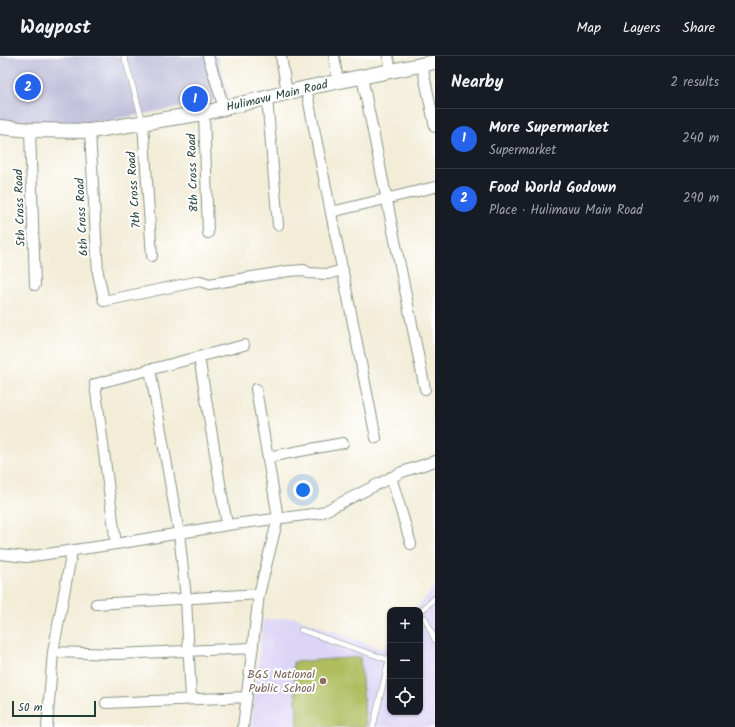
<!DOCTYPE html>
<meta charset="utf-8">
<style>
:root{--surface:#171b24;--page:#20242c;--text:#f1f3f6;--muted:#9ea1a6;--line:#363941;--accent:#2563eb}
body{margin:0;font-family:Kalam,sans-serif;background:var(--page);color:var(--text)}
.controls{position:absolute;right:12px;bottom:12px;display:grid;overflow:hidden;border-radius:8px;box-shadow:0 1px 3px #0004}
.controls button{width:36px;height:36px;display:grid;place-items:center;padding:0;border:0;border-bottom:1px solid var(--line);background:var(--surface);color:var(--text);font:20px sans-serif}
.scale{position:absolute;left:12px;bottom:10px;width:84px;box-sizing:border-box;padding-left:4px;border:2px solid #1f3d34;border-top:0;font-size:11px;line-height:14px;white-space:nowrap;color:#1f3d34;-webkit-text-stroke:3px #fff;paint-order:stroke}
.you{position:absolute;left:303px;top:434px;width:14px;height:14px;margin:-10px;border:3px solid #fff;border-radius:50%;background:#1a73e8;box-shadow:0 0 0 6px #1a73e833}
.badge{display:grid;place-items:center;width:26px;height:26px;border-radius:50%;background:var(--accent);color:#fff;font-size:13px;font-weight:700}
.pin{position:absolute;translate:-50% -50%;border:2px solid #fff;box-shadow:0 1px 4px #0006}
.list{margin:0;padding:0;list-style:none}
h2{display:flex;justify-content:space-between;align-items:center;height:52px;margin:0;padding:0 16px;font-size:17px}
h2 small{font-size:13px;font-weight:400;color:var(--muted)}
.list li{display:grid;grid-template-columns:26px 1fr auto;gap:12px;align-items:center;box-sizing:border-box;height:60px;padding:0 16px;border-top:1px solid var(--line)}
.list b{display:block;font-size:15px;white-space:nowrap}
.list p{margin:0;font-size:13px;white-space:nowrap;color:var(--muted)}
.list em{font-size:13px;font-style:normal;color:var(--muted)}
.icon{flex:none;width:22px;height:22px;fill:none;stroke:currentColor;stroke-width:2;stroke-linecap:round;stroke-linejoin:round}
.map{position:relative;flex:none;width:435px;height:671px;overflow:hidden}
header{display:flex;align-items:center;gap:24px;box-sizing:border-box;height:56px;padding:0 20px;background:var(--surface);border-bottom:1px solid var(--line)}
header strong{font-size:19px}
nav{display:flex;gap:22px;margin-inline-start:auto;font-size:14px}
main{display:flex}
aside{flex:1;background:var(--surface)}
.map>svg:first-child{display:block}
</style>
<header>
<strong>Waypost</strong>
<nav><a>Map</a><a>Layers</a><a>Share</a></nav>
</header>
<main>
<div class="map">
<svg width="435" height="671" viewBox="0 0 435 671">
<rect width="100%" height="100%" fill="#fff"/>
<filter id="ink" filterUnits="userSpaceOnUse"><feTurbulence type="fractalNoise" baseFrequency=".025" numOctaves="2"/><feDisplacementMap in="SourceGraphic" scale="8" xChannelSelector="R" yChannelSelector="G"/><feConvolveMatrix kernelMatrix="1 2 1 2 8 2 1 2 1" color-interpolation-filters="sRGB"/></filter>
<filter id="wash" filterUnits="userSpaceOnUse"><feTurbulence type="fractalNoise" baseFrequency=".012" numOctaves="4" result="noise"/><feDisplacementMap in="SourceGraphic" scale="16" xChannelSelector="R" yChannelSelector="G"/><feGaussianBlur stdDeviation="0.9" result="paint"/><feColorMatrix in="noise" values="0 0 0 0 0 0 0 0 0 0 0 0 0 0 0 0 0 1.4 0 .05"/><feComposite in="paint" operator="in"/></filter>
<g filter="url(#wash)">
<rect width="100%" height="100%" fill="#f3edd8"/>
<path fill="#ddd5f6" d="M435,530v141h-184l12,-107 32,-3 86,32 9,-10v73h30v-102h-5z"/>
<path fill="#c2c1dc" d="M0,0h217l12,42 -118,22 -45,7 -66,-8z"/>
<path fill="#afbd5f" stroke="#677d4a" d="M360,601l6,70h-68l-5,-65z"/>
</g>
<g filter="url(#ink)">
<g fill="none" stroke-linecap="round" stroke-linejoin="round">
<defs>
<path id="lane" d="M124,0l19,66
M420,556l15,-14
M420,561l5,1 10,22
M301,574l88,30
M373,671l17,-72"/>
<path id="street" d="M208,0l16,52
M281,0l6,37
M334,0l4,26
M388,0l3,15
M422,9l13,62
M362,21l63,312
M306,32l70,350
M267,42l11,127
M204,57l4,120
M143,67l9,133
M30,74l5,155
M90,75l8,142 6,28 96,-20 9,3 80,-13 15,-1 4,3 20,1 15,-4
M331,156l104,-25
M199,301l28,168
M150,313l29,164 7,65 5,101
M268,401l75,-14
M391,421l20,67
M116,488l-21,-160 149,-39
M72,495l-19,101 64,2 136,-6
M0,498l26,3 90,-13 111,-19 94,-12 81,-41 33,-11
M96,548l163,-10
M106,647l141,-6
M47,671l6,-75
M243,671l16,-133 19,-76 -22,-129"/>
<path id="secondary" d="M0,71l30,3 60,1 114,-18 102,-25 129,-26"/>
</defs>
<use href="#lane" stroke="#899586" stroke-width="6"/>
<use href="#street" stroke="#899586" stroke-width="12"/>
<use href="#secondary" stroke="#899586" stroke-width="16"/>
<use href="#lane" stroke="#fff" stroke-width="5"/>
<use href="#street" stroke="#fff" stroke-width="10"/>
<use href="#secondary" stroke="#fff" stroke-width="14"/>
</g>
</g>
<circle fill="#8d6e63" stroke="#fff" stroke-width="1.5" cx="323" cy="625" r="4"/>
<g text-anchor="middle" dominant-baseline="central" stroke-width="4" stroke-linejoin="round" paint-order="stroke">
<g font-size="12" fill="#1f3d34" stroke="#fff">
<text transform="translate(277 40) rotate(-13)">Hulimavu Main Road</text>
<text transform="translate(193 117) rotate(-92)">8th Cross Road</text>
<text transform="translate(134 134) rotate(-94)">7th Cross Road</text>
<text transform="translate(20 152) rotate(-92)">5th Cross Road</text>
<text transform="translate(82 161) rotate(-93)">6th Cross Road</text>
</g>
<g font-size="12" fill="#785e54" stroke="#fff" text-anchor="end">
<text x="315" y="618">BGS National<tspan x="315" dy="14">Public School</tspan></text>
</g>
</g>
</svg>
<div class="controls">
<button>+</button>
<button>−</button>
<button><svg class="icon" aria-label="locate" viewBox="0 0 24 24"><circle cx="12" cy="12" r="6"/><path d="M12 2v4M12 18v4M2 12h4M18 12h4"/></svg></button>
</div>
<div class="scale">50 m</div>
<div class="you"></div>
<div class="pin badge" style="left:195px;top:43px">1</div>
<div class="pin badge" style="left:28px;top:31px">2</div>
</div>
<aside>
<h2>Nearby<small>2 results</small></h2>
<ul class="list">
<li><span class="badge">1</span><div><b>More Supermarket</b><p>Supermarket</p></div><em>240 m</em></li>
<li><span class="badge">2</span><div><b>Food World Godown</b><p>Place · Hulimavu Main Road</p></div><em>290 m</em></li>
</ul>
</aside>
</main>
